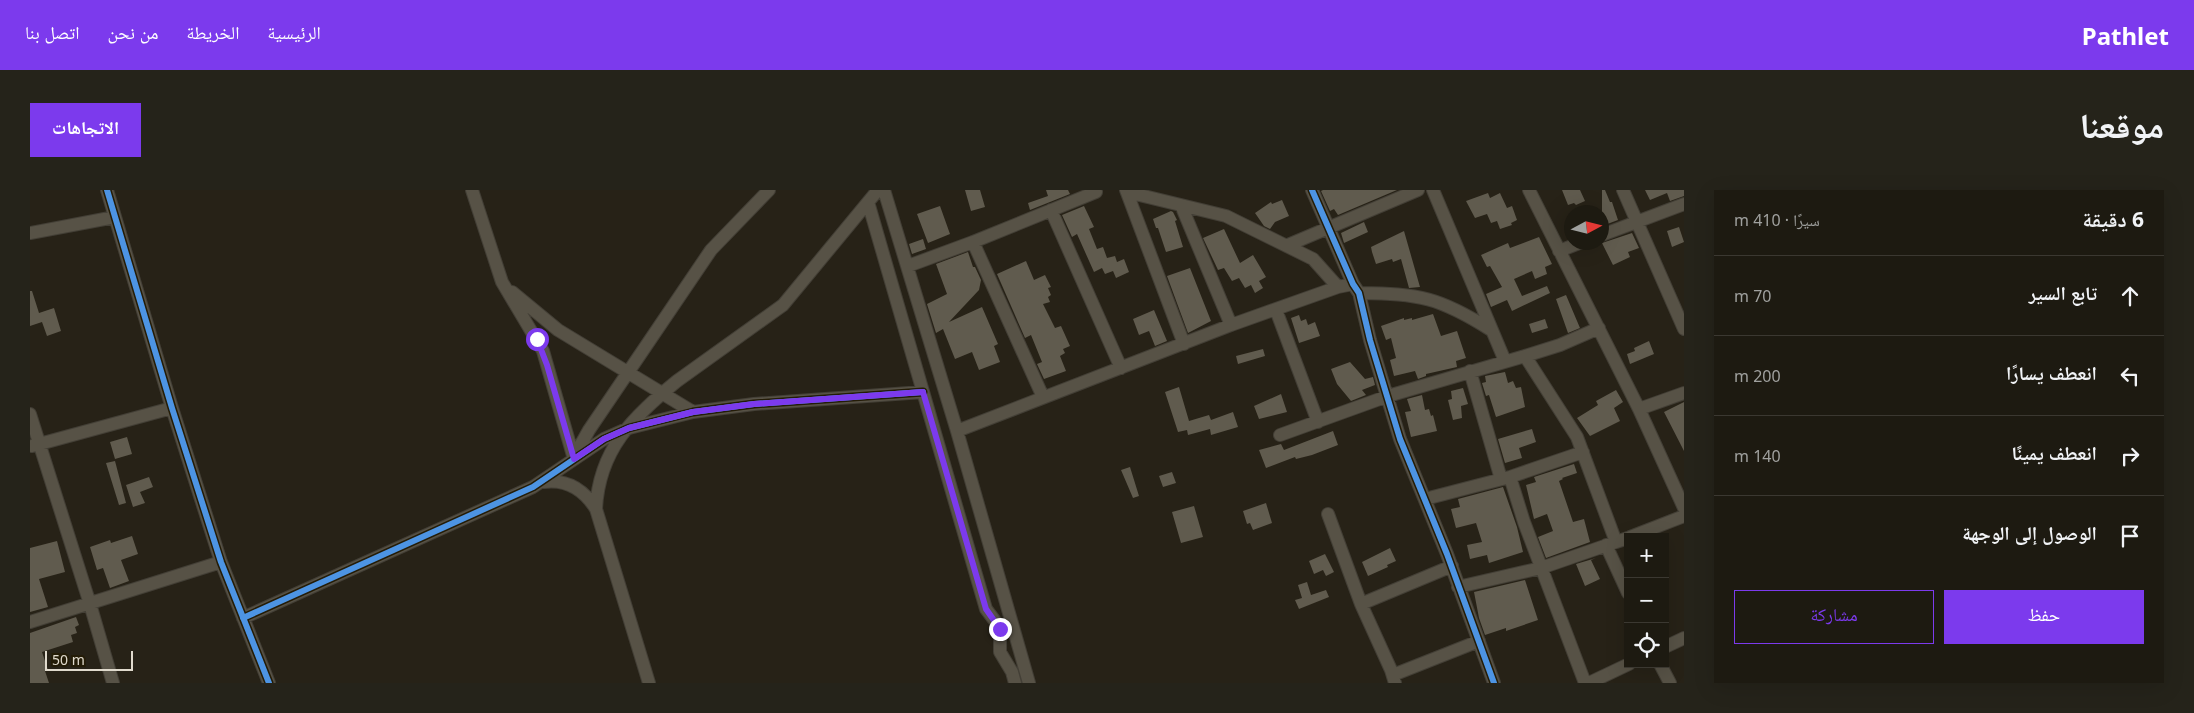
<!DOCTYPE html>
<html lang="ar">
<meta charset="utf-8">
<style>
:root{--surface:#1d1a11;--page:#25231a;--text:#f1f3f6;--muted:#a0a19f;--line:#3b3831;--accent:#7c3aed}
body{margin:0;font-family:"Noto Sans","Noto Naskh Arabic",sans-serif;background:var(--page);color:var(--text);direction:rtl}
.controls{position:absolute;right:15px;bottom:15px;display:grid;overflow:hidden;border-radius:0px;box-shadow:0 5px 20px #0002}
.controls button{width:45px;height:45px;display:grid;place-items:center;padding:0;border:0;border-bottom:1px solid var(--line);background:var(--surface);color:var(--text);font:25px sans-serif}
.compass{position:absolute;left:1534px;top:15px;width:45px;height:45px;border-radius:50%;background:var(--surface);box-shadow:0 5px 20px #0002;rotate:83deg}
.scale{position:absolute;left:15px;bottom:12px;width:88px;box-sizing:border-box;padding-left:5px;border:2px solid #e0dacd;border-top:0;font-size:14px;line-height:18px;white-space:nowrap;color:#e0dacd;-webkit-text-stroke:4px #241c07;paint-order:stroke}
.stop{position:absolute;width:15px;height:15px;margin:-11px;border:4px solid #7c3aed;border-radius:50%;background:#fff}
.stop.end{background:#7c3aed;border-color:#fff;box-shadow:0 1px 5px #0008}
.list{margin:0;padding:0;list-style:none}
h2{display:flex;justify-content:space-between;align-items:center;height:65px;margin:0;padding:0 20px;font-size:21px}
h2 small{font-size:16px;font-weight:400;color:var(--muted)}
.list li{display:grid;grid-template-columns:32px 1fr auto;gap:15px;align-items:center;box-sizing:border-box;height:80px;padding:0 20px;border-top:1px solid var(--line)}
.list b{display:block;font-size:19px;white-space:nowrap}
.list em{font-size:16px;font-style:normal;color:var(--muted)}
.actions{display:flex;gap:10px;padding:15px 20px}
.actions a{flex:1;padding:11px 0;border:1px solid var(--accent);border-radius:0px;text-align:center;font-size:18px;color:var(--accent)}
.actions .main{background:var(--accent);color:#fff}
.icon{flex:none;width:28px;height:28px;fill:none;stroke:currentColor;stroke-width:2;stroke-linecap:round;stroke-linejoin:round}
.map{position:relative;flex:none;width:1654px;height:493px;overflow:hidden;direction:ltr;border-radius:0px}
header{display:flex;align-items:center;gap:30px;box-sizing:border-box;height:70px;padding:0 25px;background:var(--accent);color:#fff}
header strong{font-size:24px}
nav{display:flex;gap:28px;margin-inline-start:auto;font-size:18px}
.intro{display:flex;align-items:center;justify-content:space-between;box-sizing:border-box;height:120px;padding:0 30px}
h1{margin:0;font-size:35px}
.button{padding:12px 22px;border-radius:0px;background:var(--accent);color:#fff;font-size:18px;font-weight:700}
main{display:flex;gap:30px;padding:0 30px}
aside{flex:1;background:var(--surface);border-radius:0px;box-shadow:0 5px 20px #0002}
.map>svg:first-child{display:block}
</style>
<header>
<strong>Pathlet</strong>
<nav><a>الرئيسية</a><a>الخريطة</a><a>من نحن</a><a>اتصل بنا</a></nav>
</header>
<div class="intro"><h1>موقعنا</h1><a class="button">الاتجاهات</a></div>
<main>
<aside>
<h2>6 دقيقة<small>سيرًا · 410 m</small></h2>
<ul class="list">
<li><svg class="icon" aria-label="ahead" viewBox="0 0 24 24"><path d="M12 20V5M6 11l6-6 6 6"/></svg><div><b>تابع السير</b></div><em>70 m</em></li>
<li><svg class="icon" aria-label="left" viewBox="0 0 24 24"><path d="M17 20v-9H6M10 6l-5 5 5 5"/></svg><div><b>انعطف يسارًا</b></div><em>200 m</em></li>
<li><svg class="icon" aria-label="right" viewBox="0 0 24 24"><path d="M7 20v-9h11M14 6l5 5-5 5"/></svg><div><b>انعطف يمينًا</b></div><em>140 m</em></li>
<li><svg class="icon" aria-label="arrive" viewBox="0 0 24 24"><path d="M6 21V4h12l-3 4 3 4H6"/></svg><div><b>الوصول إلى الوجهة</b></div></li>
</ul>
<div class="actions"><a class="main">حفظ</a><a>مشاركة</a></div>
</aside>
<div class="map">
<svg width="1654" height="493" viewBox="0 0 1654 493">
<rect width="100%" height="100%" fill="#272217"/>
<path fill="#605b4e" d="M935,0h15l5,17 -14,4z
M1016,0h22l2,4 -40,16 -2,-7 20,-7z
M1293,0h74l-59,25 -4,-6 -4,2 -9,-20z
M1532,0h18l5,11 -9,4 -2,-2 -6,2z
M1572,0h3l5,12h2l6,18 -16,6z
M1615,0h39v6l-14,5 -3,-8 -17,7z
M1458,3l2,5 10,-5 7,15 5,-2 5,14 -6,3 1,2 -12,4 -3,-8 -6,2 -4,-9 -12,4 -9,-17z
M1252,10l7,16 -14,6 -5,7 -6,-3 -9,-13 16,-11 1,2z
M910,16l10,28 -22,9 -11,-29z
M1054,16l10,21 -5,2 8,20 6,-2 4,11 8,-2 2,6 7,-3 5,13 -13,6 -3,-7 -8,3 -3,-6 -8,4 -17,-38 -5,3 -10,-22z
M1141,21l2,1 4,8 -2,1 8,26 -17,5 -8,-24h-2l-3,-9z
M1334,32l4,10 -24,11 -3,-10z
M1649,37l5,15 -12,5 -5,-16z
M1194,39l16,34 13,-8 13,22 -7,4 4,7 -8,5 -4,-8 -6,3 -6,-10 -7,3 -8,-13 -6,2 -15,-32z
M1374,41l16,56 -11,1 -8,-29 -8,3 -1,-3 -16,5 -4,-12 -1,-5z
M1602,43l7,15 -11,4 2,5 -17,8 -11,-22z
M1509,47l13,27 -7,3 2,7 -12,5 -3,-8 -18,8 8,17 25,-10 3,7 -38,18 -5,-11 -16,7 -5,-13 16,-7 -12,-21 -3,1 -6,-12 27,-12 2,5z
M893,49l3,10 -14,5 -3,-10z
M938,62l5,15h2l6,13 -2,10 -30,32 33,-15 16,37 -4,2 6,16 -21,8 -7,-18 -17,7 -12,-30 -7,4 -9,-29 20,-10 -11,-30z
M996,71l8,19 11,-5 6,12 -3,1 3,7 -3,2 2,5 -7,2 12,24 6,-2 9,20 -7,3 2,4 -5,3 6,15 -22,8 -7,-15 5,-2 -11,-27 -6,3 -28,-64z
M1160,78l21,53 -23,12 -21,-57z
M0,101h2l7,22 15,-5 7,23 -14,5 -5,-14 -12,4z
M1536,105l14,33 -12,5 -12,-34z
M1124,120l13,31 -12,5 -6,-15 -10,4 -6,-16z
M1403,124l8,22 16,-5 9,27 -10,3 1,6 -31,7v2l-8,3 -3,-8 -21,5 -4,-16 6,-2 -5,-20 -5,2 -5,-14 23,-8v2l8,-2v2z
M1269,125l2,6 5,-2 2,6 7,-3 5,14 -21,7 -8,-25z
M1515,129l3,9 -16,5 -3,-9z
M1619,151l5,13 -24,10 -3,-10 8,-3 -1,-3z
M1233,159l2,7 -27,8 -2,-8z
M1320,172l15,17 8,-2 2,8 -13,5 4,5 -15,6 -14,-17 -6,-15z
M1475,182l3,11 5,-2 3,7 5,-1 4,20 -29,10 -7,-22 -3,1 -4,-13 4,-1 -1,-6z
M1149,197l10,34 20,-6 2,5 22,-8 5,15 -27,8 -1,-6 -22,6 -1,-5 -9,2 -13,-40z
M1433,198l5,16 -7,2 1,12 -9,2 -5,-20 4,-1 -1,-8z
M1586,200l7,12 -9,6 6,13 -30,15 -13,-18 21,-13 -2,-4z
M1251,204l6,18 -28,7 -5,-13z
M1392,205l3,15 4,-1 2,7 2,-1 4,16 -26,6 -6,-25 6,-1 -4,-12z
M1654,212v49l-20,-39z
M1502,239l4,13 -17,6 3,10 -17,5 -7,-24z
M1303,241l5,14 -26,10 -16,4 -1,-2 -29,11 -7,-18 22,-6 3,6z
M97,247l5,17 -17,5 -5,-17z
M85,271l11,42 -7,2 -13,-42z
M1544,274l3,9 -15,5 1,1 -4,2 14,41 11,-3 6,23 -44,16 -8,-21 15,-6 -6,-17 -13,5 -8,-34 10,-3 -2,-5z
M1100,277l9,29 -6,2 -12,-28z
M1142,282l4,11 -13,4 -4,-11z
M119,287l4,10 -13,5 5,11 -12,4 -7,-22z
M1473,297l14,40 6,25 -34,11 -2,-8 -17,4 -3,-14 15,-3 -6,-19 -20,5 -5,-19 9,-2 -2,-8z
M1236,313l6,20 -19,7 -3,-7 -3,1 -4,-13z
M1164,316l9,31 -22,6 -9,-31z
M102,346l6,18 -17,6 8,21 -19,7 -7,-20 -6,2 -7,-23 20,-7 1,3z
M27,351l8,31 -26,7 9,28 -18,5v-64z
M1360,358l6,13 -9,4 1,2 -20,9 -6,-14z
M1295,364l9,18 -8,4 -3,-6 -9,4 -5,-13z
M1566,368l-5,2 9,19 -15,7 -9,-22z
M1495,390l13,40 -32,11v-3l-21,7 -6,-17 -5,-26z
M1277,392l4,13 15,-5 3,7 -30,12 -4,-9 7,-2 -4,-13z
M46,427l3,8 -4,2 2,6 -6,2 2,7 -31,10 6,18 -3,1 4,12h-19v-50z"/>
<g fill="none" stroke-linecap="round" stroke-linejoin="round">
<defs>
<path id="street" d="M77,0l65,218 49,154 48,121
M442,0l30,92 41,69 31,108
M854,0l73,241 72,252
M1096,0l58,154
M1282,0l41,94 6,9 11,47 30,99 47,115 47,129
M1403,0l72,171
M1499,0l110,219 45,99
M1593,0l61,139
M1097,2l99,24 87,43 25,28
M838,12l118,407 12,16 2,8v19l12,20 3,11
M1151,15l50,120
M1021,20l70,158
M0,43l85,-16
M1572,45l82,-31
M943,52l70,155
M1258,55l130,-55
M1529,61l23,-9
M878,76l65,-24 123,-50
M482,102l46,38 135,82
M1329,103c61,1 80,4 132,37
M1246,120l42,112
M1495,166l35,-11 39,-17
M1440,181l31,108
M1609,219l45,-16
M0,224l60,190 23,79
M927,241l274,-106 107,-38 15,-3
M1250,245l108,-39 137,-40 52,81 39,105 12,-4
M2,256l140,-38
M547,267l3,-11 9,-16 122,-180 58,-60
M1480,287l14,45 61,161
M514,292c23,-3 40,8 52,27l53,174
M1395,309l85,-22 73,-25
M566,319c3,-60 37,-92 81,-128l106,-76 95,-115
M1298,324l33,90 30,66 4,13
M1600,347l54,-21
M1576,355l22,48
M1428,397l83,-19 75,-26
M1331,414l91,-38
M213,428l290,-131 71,-48 25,-11 64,-16 61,-8 169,-12
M0,432l191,-60
M1635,457l19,-9
M1630,474l10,19
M1363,485l86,-34
M1559,493l40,-19"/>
</defs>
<use href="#street" stroke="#433f36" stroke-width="14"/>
<use href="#street" stroke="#575246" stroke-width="12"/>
<defs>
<path id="cycleway" d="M77,0l65,218 49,154 48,121
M1282,0l41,94 6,9 11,47 30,99 47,115 47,129
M213,428l290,-131 71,-48 25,-11 64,-16 61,-8 169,-12"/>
</defs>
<use href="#cycleway" stroke="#241c07" stroke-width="9"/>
<use href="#cycleway" stroke="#4d94e3" stroke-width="6"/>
</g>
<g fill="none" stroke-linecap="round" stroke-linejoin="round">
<path stroke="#7c3aed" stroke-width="6" d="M507,149l10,26 27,94 30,-20 25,-11 64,-16 61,-8 169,-12 63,217 14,20"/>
</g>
</svg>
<div class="controls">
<button>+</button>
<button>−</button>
<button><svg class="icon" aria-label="locate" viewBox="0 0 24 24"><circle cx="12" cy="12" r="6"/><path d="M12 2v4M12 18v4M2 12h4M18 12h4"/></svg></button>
</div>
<svg class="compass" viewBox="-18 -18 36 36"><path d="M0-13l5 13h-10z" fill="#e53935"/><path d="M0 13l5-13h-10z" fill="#a0a19f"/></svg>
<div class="scale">50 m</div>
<div class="stop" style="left:507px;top:149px"></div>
<div class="stop end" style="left:970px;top:439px"></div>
</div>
</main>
